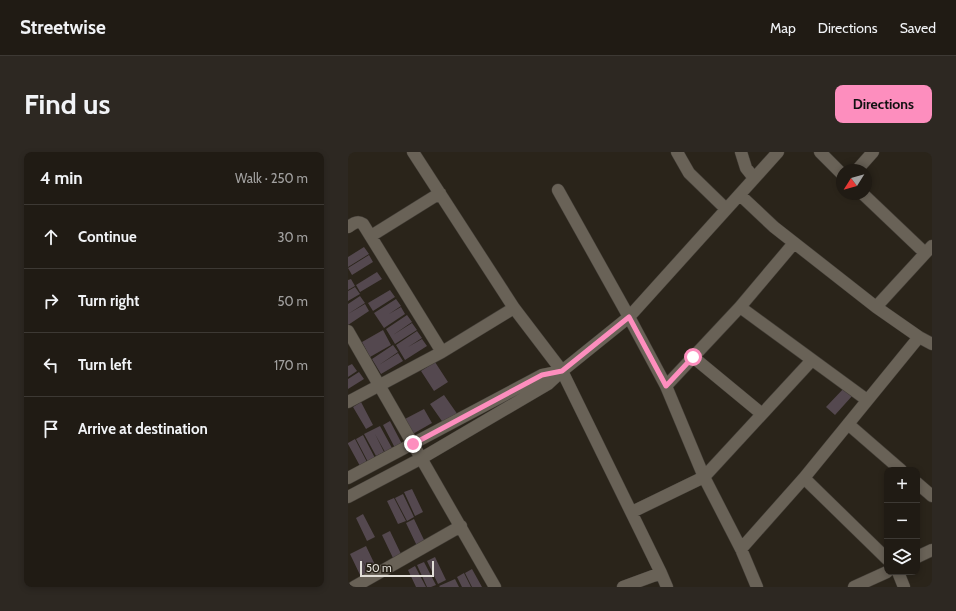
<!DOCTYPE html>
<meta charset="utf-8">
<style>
:root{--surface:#201b14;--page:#2d2822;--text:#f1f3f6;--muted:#a2a1a0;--line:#3d3934;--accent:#fd8ebe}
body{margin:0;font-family:Cabin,sans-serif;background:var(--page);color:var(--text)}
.controls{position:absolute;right:12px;bottom:12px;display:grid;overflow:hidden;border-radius:8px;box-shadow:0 2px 6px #0003}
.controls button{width:36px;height:36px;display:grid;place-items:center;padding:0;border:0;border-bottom:1px solid var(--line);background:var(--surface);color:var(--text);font:20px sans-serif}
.compass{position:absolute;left:488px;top:12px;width:36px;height:36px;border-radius:50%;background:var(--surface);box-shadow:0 2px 6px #0003;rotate:233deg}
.scale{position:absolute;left:12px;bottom:10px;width:74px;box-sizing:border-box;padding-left:4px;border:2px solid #e2dfd8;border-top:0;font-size:11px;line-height:14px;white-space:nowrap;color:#e2dfd8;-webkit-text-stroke:3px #2a241a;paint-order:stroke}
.stop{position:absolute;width:12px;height:12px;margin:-9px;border:3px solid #fd8ebe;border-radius:50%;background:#fff}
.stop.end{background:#fd8ebe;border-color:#fff;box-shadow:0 1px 4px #0008}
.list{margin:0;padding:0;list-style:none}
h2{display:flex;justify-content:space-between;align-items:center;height:52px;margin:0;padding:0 16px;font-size:17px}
h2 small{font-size:13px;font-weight:400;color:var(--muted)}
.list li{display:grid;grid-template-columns:26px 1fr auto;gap:12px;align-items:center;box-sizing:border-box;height:64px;padding:0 16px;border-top:1px solid var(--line)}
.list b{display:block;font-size:15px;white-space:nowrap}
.list em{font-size:13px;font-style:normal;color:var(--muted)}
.icon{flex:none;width:22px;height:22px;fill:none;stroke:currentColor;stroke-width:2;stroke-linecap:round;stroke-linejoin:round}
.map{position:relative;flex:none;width:584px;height:435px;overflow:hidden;border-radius:8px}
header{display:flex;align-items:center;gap:24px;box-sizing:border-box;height:56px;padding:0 20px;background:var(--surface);border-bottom:1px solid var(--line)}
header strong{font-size:19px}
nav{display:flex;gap:22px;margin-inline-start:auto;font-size:14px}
.intro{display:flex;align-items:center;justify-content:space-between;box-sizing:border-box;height:96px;padding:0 24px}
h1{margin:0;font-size:28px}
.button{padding:10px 18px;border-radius:8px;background:var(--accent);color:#111;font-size:14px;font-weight:700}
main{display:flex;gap:24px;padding:0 24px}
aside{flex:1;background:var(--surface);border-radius:8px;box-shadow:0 2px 6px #0003}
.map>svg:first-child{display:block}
</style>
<header>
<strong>Streetwise</strong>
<nav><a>Map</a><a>Directions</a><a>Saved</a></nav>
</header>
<div class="intro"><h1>Find us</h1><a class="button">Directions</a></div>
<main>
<aside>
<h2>4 min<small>Walk · 250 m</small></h2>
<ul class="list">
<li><svg class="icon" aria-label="ahead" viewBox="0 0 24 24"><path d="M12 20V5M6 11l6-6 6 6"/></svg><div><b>Continue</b></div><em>30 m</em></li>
<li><svg class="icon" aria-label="right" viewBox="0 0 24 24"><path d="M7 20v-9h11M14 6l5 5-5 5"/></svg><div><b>Turn right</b></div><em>50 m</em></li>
<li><svg class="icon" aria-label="left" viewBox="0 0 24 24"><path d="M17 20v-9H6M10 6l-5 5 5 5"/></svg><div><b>Turn left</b></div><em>170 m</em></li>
<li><svg class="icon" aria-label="arrive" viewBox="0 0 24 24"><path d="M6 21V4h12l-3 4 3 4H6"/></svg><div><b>Arrive at destination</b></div></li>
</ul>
</aside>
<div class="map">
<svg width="584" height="435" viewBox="0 0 584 435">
<rect width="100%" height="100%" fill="#2a241a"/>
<path fill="#54484f" d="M16,95l5,7 -21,13v-10z
M21,103l4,7 -21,13 -4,-7z
M29,120l5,7 -22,13 -4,-7z
M3,127l4,7 -7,4v-10z
M7,135l5,7 -12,7v-10z
M42,138l5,7 -22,14 -5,-8z
M12,144l5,7 -17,11v-10z
M48,147l5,7 -12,8 12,-7 4,7 -21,14 -10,-15z
M17,152l4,7 -21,14v-11z
M59,163l5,7 -19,13 19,-12 5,7 -22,14 -9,-15z
M35,178l8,15 -21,12 -8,-15z
M69,179l5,7 -14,9 14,-8 5,7 -22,14 -9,-15z
M45,193l5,7 -19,13 19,-12 5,8 -22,13 -9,-15z
M87,210l13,20 -14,9 -13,-20z
M4,212l5,7 -9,6v-11z
M11,220l5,7 -16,10v-10z
M497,235l8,8 -18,20 -9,-8z
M96,243l14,20 -14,9 -14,-20z
M13,250l12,23 -7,4 -13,-22z
M76,257l8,14 -21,12 -8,-15z
M42,269l12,23 -7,4 -12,-23z
M32,274l12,22 -7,4 -10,-18 9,18 -8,4 -12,-22z
M15,283l12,23 -7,4 -12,-23z
M7,287l12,23 -7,4 -12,-22v-1z
M64,337l11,23 -8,4 -11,-24z
M55,342l11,23 -7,4 -12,-23z
M46,346l12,23 -8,3 -11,-23z
M15,362l12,23 -8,4 -11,-23z
M66,367l11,23 -8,4 -11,-23z
M42,379l11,23 -8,4 -11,-23z
M18,394l11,23 -8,4 -7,-14 6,14 -7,4 -11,-23z
M87,405l11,23 -8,4 -11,-23z
M76,410l12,23 -5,2h-4l-10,-22z
M67,414l11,21h-10l-8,-17z
M124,417l10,18h-10l-7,-14z
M116,421l7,14h-9l-5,-10z
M107,427l4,8h-19l-1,-1z"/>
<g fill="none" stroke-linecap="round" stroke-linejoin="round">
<defs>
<path id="minor" d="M65,0l101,156 48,63 99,202 6,14
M329,0l12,21 37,36
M393,0l5,16 8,10
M472,0l22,22
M509,18l16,-18
M210,38l71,127 37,69 38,91 37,72 16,38
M515,42l62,59
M392,43l34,32 102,80 43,30 13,7
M0,75c5,-3 9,-7 15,-3l79,128
M23,84l69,-43
M392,155l54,-64
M528,155l56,-61
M0,179l147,256
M345,205l69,57
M318,234l74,-79 127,93
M0,250l94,-50 72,-44
M500,272l53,46
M0,326l194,-103 20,-4
M456,326l115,-141
M569,331l15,13
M0,345l74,-39 126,-74 14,-13 67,-54 149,-165
M284,360l72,-35 108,-117
M393,397l63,-71 83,81
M569,405l15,-7
M550,420l6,15
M6,435l107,-61
M275,435l38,-14
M506,435l33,-15"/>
</defs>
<use href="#minor" stroke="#443f38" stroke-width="13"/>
<use href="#minor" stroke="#696257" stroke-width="12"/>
</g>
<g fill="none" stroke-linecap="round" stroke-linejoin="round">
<path stroke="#fd8ebe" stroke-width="5" d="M65,292l129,-69 20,-4 67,-54 37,69 27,-29"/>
</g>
</svg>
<div class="controls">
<button>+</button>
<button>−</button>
<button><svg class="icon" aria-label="layers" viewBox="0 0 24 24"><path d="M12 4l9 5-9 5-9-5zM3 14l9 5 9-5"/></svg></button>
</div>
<svg class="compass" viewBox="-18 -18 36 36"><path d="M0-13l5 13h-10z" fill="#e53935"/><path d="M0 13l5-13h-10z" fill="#a2a1a0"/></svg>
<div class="scale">50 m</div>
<div class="stop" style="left:345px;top:205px"></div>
<div class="stop end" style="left:65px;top:292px"></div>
</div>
</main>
